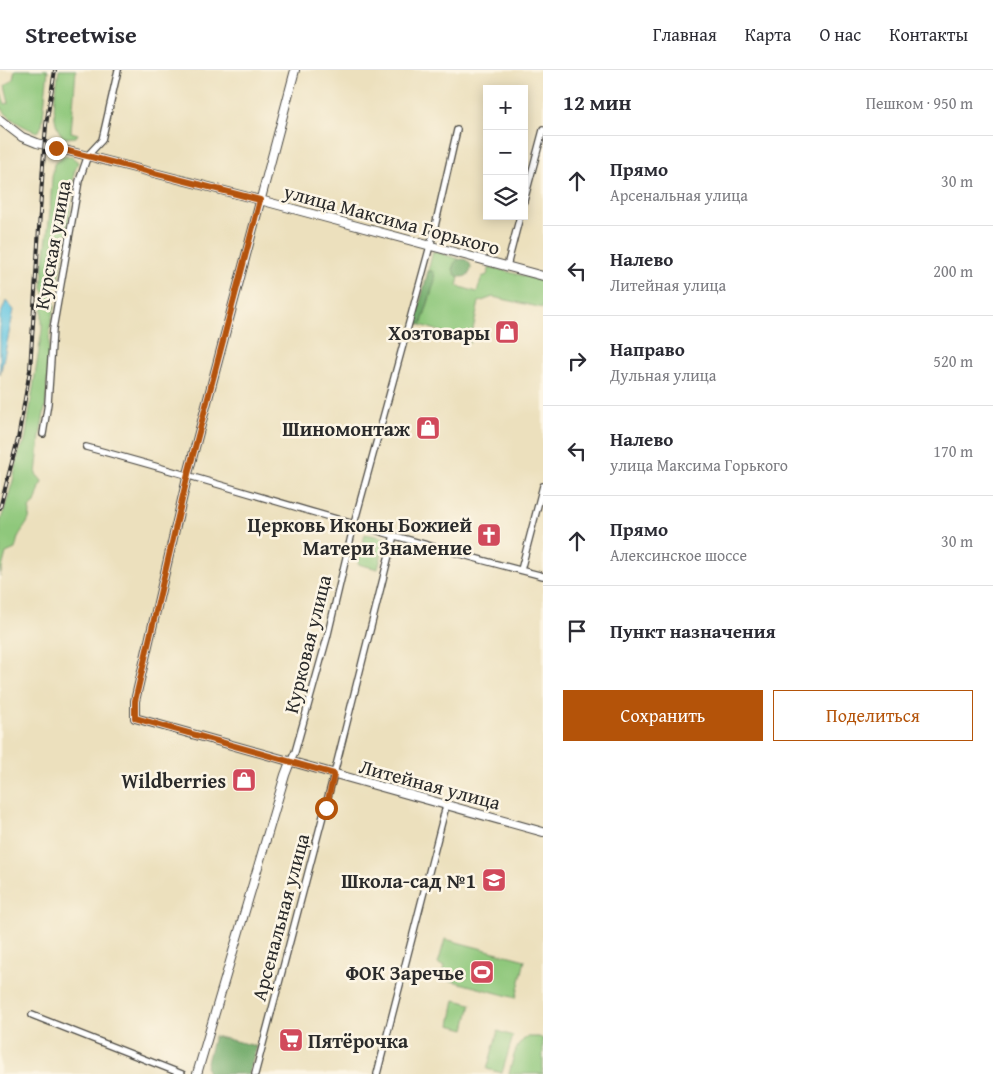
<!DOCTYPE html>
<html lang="ru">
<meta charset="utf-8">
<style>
:root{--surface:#fff;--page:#f7f7f7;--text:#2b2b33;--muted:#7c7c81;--line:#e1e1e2;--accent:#b45309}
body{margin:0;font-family:"Gentium Book Plus",serif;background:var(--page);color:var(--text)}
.controls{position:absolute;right:15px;top:15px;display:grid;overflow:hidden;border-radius:0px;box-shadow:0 2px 12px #0003}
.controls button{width:45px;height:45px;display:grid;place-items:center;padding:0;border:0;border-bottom:1px solid var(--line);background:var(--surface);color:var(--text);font:25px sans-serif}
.stop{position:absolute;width:15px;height:15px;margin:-11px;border:4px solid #b45309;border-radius:50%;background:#fff}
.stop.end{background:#b45309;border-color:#fff;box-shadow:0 1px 5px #0008}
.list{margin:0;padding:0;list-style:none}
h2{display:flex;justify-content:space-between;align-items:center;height:65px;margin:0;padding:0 20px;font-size:21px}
h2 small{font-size:16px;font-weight:400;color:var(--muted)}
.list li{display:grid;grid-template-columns:32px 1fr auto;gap:15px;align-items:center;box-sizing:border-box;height:90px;padding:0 20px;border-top:1px solid var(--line)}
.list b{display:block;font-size:19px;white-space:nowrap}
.list p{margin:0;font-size:16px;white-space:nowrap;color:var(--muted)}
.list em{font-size:16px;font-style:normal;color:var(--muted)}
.actions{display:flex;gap:10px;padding:15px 20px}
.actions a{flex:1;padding:11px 0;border:1px solid var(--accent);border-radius:0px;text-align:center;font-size:18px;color:var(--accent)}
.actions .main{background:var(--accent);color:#fff}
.icon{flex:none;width:28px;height:28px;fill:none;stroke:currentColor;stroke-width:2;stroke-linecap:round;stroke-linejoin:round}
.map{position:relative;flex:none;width:543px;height:1004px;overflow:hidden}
header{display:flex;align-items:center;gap:30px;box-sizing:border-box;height:70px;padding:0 25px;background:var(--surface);border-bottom:1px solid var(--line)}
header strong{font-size:24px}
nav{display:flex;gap:28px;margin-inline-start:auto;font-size:18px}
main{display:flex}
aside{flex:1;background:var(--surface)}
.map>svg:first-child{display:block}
</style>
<header>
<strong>Streetwise</strong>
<nav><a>Главная</a><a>Карта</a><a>О нас</a><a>Контакты</a></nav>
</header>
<main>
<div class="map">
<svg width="543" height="1004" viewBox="0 0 543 1004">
<rect width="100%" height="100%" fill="#fcf5e5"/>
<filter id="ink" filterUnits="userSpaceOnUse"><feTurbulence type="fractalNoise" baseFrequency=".02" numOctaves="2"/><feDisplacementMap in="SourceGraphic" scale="10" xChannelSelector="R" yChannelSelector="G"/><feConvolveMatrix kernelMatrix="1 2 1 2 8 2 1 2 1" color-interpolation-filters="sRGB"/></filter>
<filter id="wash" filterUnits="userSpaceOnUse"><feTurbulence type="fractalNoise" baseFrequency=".0096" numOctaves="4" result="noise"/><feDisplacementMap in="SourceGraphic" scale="20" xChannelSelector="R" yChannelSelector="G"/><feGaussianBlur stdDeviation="1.12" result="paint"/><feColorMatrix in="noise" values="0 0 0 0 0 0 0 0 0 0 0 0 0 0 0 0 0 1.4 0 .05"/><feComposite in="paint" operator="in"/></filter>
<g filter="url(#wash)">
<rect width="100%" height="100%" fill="#ece0bd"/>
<path fill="#8fc87c" stroke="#5d7a54" d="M15,0h33l-6,56 -5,6c-12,-4 -35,-16 -37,-29 0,-4 0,-9 0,-13l5,14 4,-1 -4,-17 8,-7z
M59,0h17l-5,62 7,2 -2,3 -12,1c-16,-16 -8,-48 -5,-68z
M63,86l9,1 6,5 -4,11 -4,43 -12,67 -4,4 -2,10 3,8 -5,22 -4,76 -6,33 -4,38 6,7 -7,22 -6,5c4,12 -6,19 -11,29 -1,4 -2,9 -3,12l-9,4 -6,23v-53l13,-42 6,-29 6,-11 17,-111v-26l4,-8 -4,-8 1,-18 7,-58 2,-35 2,-13z
M433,181l26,8 -4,5v10l4,3 -2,9 20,6 5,-15 5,-2 3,-8 53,14v27l-50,-11 -14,5 -9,41 -22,-9 -27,-9 10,-31v-23h-3z
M365,464l21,4 -8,31 -20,-5z
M445,869l80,21 -9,38 -75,-20 3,-12 -6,-2z
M455,930l16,4 -6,25 -15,-4z
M498,961l15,5 -11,37 -15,-4z
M527,967h12l4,2v35h-34c4,-14 5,-29 18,-37z"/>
<path fill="#73ac6c" stroke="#4f6c4c" d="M453 198a9 9 0 1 1 18 0a9 9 0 1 1-18 0Z
M428,201h4l2,3 1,6 -14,45 -6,-2z
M214,966l42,10 -7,28h-41l-2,-8z"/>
<path fill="#64c6e2" stroke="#487886" d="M6,231l8,9 -14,65v-59z"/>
</g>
<g filter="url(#ink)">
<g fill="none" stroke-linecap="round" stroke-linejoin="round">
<defs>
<path id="street" d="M524,131l19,-71
M507,196l13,-50
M43,364l5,-31 5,-74 26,-148 9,-26 14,-15 16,-70
M86,377c153,41 304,91 457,129
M521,500l22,-84
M290,692l5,-10 32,-114 27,-114 79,-289 24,-105
M32,945l150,59
M255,1004l79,-300 60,-239
M377,1004l69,-268"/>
<path id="secondary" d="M295,0l-107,404 -53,227v17l408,114
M0,50l22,17 15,6 223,57 283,76
M197,1004l88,-299 5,-13"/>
</defs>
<use href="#street" stroke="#484641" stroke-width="8"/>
<use href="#secondary" stroke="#484641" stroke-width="10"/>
<use href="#street" stroke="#fff" stroke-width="5.5"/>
<use href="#secondary" stroke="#fff" stroke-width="8"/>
<defs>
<path id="rail" d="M0,438l18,-69 12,-69 13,-205 3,-40 9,-55"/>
</defs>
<use href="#rail" stroke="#2b2b2b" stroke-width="4"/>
<use href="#rail" stroke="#fcf5e5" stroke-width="2" stroke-dasharray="5.5" stroke-linecap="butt"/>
</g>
</g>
<g fill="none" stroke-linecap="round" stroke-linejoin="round" filter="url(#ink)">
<path stroke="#b45309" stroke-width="6" d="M56,78l204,52 -72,274 -53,227v17l199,56 -8,34"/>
</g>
<defs>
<symbol id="shop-square" viewBox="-11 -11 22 22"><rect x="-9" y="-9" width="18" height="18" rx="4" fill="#d1495b" stroke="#fcf5e5"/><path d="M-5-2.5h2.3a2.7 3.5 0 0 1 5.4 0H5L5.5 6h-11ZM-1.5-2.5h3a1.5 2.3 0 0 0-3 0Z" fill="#fff"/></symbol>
<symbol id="church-square" viewBox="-11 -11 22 22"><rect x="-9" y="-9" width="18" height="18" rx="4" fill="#d1495b" stroke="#fcf5e5"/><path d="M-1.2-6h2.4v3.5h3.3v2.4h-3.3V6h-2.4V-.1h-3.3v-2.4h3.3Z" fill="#fff"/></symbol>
<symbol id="school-square" viewBox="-11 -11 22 22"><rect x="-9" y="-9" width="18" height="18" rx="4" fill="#d1495b" stroke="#fcf5e5"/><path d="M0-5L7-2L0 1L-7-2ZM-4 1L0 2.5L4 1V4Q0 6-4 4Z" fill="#fff"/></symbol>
<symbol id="stadium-square" viewBox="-11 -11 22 22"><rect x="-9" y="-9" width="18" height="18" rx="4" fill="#d1495b" stroke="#fcf5e5"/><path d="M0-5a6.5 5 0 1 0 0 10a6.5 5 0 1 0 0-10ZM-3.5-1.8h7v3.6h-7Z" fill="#fff"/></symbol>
<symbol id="supermarket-square" viewBox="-11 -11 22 22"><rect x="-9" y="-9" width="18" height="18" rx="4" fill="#d1495b" stroke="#fcf5e5"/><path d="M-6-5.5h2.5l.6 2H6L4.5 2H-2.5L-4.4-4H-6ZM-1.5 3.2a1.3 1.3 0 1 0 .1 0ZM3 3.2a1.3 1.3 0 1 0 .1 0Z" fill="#fff"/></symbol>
</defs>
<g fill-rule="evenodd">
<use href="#shop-square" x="493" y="248" width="28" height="28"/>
<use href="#shop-square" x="414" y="344" width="28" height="28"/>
<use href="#church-square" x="475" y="451" width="28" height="28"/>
<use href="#shop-square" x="230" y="696" width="28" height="28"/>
<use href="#school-square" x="480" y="796" width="28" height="28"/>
<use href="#stadium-square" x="468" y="888" width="28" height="28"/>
<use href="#supermarket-square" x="277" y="956" width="28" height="28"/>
</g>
<g text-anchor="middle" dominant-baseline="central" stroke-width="5" stroke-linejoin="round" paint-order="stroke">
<g font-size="20" fill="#2b2b2b" stroke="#fcf5e5">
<text transform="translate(392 149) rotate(15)">улица Максима Горького</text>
<text transform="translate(52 175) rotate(-80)">Курская улица</text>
<text transform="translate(307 574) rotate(-76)">Курковая улица</text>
<text transform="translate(430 714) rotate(15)">Литейная улица</text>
<text transform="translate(280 847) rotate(-75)">Арсенальная улица</text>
</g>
<g font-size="20" font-weight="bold" fill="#2b2b2b" stroke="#fcf5e5" text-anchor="end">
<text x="490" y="262">Хозтовары</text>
<text x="410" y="358">Шиномонтаж</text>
<text x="472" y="454">Церковь Иконы Божией<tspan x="472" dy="23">Матери Знамение</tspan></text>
<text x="226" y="710">Wildberries</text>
<text x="476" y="810">Школа-сад №1</text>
<text x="464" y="902">ФОК Заречье</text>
<text x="308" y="970" text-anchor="start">Пятёрочка</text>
</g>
</g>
</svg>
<div class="controls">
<button>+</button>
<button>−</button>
<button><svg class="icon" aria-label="layers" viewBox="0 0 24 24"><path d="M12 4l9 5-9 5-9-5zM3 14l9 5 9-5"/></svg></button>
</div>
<div class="stop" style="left:326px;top:738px"></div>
<div class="stop end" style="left:56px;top:78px"></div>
</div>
<aside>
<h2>12 мин<small>Пешком · 950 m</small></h2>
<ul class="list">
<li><svg class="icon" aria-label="ahead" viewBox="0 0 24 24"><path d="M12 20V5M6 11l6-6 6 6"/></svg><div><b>Прямо</b><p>Арсенальная улица</p></div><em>30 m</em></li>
<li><svg class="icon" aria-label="left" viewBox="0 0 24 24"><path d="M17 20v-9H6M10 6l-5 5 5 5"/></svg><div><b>Налево</b><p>Литейная улица</p></div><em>200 m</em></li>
<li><svg class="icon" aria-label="right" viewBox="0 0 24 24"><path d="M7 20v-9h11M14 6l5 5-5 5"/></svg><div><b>Направо</b><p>Дульная улица</p></div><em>520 m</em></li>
<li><svg class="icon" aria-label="left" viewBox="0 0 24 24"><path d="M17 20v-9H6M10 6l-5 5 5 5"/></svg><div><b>Налево</b><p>улица Максима Горького</p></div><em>170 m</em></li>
<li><svg class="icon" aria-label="ahead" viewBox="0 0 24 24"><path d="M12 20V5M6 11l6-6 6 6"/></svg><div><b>Прямо</b><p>Алексинское шоссе</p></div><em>30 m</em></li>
<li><svg class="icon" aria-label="arrive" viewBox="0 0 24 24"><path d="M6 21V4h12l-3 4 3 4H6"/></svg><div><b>Пункт назначения</b></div></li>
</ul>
<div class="actions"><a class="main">Сохранить</a><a>Поделиться</a></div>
</aside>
</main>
